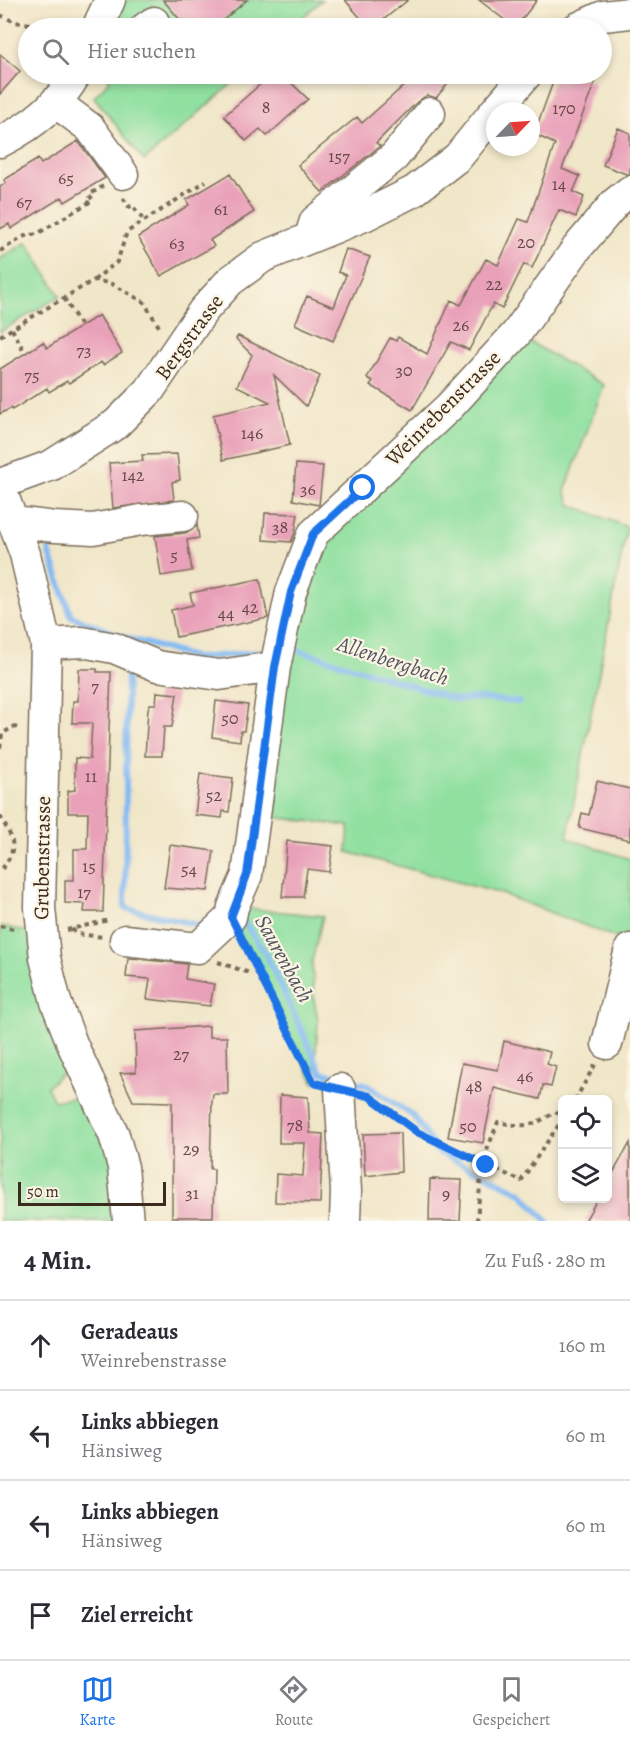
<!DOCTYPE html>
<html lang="de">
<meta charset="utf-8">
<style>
:root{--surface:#fff;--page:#f7f7f7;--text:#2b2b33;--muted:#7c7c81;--line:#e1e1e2;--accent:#1a73e8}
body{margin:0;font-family:Alegreya,serif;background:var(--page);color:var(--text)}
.controls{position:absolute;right:18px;bottom:18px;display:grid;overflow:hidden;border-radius:9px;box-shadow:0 3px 9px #0003}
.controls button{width:54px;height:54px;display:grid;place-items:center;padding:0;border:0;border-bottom:2px solid var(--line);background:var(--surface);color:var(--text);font:30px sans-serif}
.compass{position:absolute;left:486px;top:102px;width:54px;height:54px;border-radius:50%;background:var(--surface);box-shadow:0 3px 9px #0003;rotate:65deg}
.scale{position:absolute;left:18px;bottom:15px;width:148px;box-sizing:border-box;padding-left:6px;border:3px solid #3b2a1e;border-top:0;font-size:16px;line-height:21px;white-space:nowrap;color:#3b2a1e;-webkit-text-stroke:4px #fcf5e5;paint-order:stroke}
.stop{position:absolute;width:18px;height:18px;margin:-14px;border:4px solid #1a73e8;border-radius:50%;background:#fff}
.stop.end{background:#1a73e8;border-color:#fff;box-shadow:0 2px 6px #0008}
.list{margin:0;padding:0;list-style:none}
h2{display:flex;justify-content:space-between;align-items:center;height:78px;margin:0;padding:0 24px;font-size:26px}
h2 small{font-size:20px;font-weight:400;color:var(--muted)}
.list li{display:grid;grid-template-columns:39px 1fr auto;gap:18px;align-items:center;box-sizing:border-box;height:90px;padding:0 24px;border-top:2px solid var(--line)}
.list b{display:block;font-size:22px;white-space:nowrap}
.list p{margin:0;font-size:20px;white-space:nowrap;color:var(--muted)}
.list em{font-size:20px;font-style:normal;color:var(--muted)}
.icon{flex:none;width:33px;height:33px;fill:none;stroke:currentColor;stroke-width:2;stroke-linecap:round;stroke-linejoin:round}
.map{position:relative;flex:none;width:630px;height:1221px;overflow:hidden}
.search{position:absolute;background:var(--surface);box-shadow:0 3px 9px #0003;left:18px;right:18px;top:18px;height:66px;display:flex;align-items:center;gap:15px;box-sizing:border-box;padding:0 21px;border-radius:33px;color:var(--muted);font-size:22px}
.sheet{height:438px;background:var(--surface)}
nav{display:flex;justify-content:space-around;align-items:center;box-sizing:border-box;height:84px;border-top:2px solid var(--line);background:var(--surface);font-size:16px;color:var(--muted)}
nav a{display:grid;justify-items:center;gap:3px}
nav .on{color:var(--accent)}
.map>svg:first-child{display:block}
</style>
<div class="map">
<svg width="630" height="1221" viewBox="0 0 630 1221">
<rect width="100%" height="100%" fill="#fcf5e5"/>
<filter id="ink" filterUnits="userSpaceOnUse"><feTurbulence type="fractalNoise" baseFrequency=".0167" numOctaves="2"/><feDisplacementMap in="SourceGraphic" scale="12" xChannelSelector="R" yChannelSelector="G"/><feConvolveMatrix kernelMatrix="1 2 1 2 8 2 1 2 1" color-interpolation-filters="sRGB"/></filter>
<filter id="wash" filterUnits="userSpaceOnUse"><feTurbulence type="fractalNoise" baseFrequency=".008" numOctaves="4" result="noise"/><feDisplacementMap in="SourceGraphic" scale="24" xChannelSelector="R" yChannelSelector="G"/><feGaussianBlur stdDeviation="1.35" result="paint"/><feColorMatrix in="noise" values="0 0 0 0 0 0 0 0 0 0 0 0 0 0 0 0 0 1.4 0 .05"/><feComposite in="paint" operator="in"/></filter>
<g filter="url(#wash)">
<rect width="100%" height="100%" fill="#f0e6c8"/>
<path fill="#90e0a0" stroke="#66855f" stroke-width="1.5" d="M110,0h212l-31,28h-194z
M104,74h139l-99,87 -50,-64 16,-17z
M27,242l33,54 -60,36v-73z
M516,334l88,51 -39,106 6,14 56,22 -60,311 63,21v84l-128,-49 -155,-42 2,-26 -94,-11 58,-281z
M233,907l90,9 -11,45 2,39 4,20 -4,63 -77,-156z
M2,926l39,9 27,132 -21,20 7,14 29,-5 20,17 25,108h-128v-283z"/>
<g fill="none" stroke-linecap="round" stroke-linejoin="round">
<path stroke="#83baf3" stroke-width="6" d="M49,551l22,65 53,21 73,21 72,-7
M292,648l165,52 19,-2 43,4
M127,670l-2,238 73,17 13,-6
M240,916l27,40 54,116 46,13 45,30 26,37 41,20
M485,1174l36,19 26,28"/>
</g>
<g id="blocks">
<path fill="#e9a1b9" d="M163,0h84l-33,28h-27z
M345,0h63l-35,28h-4z
M479,0h58l-22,28z
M0,54l20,17 -20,23z
M272,74h10l26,25 -41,37 -7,-7 -14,12 -22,-25z
M417,74h39l-20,24 -9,-3 -10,7 -41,41 4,3 -58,46 -24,-27 59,-48 5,6z
M556,74h10l29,8 -33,87 18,7 -7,16 11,5 -8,20 -17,-7 -27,58 -8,-4 -22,45 -9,-5 -24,46 -18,-8 -39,68 -42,-25 3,-4 -6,-3 23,-40 6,3 2,-4 29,17 24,-54 10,5 25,-46 12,6 21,-46 9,3 27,-78 -21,-10z
M618,128l12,5v41h-4l-23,-9z
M78,141l27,37 -40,24 -3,-5 -51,32 -2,-5 -9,5v-42l6,-4 -2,-3 34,-21 3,5z
M230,174l24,38 -44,28 4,6 -53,30 -23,-39 51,-32 -3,-5z
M346,249l24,8 -37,84 -38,-17 12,-28 27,11 12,-32 -8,-3z
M99,315l23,38 -19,12 -2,-3 -32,21 -2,-2 -18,11 -2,-4 -35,22 -1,-2 -11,6v-45l43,-27 4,6z
M238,336l82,40 -14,30 -32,-31 16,70 -67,15 -10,-45 57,-13 -33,-16 15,-31 -16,-16z
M177,454l3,26 -8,2 2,18 -61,8 -4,-45 34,-2 -1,-6z
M296,464l27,2 -4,39 -26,-5z
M265,513l33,1 -3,18 -4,10 -28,-2z
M197,525l2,13 -12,2 5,31 -31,5 -6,-40 30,-3 7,-3z
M260,579l8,39 -92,19 -5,-27 22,-5 -3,-12z
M79,669h18v3h14l-8,240h-19l1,-8 -20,-1v-23h9v-31h13l1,-36h-20v-22l7,-1v-32l15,1 2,-36h-20l1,-22h5z
M157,692l20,2 -5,33h-8l-2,29h-17l3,-47 2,-5h6z
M216,701l32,4 -4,26h-3l-1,10 -28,-4z
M200,774l33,4 -4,34 -6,-1 -1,7 -27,-3z
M597,781l33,8v51l-51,-12 3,-15 7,2z
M287,841l46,5 -4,26 -22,-3 -4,28h-21z
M170,845l44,6 -6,40 -44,-3z
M128,958l59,6 -2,15 29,5 -4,22 -63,-7 3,-20 -24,-2z
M209,1026v11h18l1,57h-15l-1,8 -2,67h4l-1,48h-41v-115l-39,-1 -13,-28 16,-1 -1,-41z
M504,1041l46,11 -3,12 9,3 -5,20 -8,-2 -3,14 -46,-11 -11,55 -35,-6 14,-74 36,7z
M280,1095l28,2 2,36 13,1 -3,69 -45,-1 1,-28 27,2 2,-33h-26z
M400,1133l1,39 -36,4 -2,-42z
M630,1143v78h-45l13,-23h10v-16z
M430,1179l32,1 -2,41h-31z"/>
</g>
</g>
<g filter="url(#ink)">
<use href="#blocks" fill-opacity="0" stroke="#7a6c5a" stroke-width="1.5"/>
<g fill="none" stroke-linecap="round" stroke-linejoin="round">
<defs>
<path id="minor" d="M97,28l13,-28
M145,28l9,-6
M577,28l26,-12 27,-3
M55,102l35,26 33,46
M495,111l32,-37
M0,142c32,-16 59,-37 76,-68
M310,236l5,-15 79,-64 36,-44
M0,484l52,-19 64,-41 33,-33 54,-80 27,-30 33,-24 101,-41 50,-25 44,-34 37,-46
M0,487l25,67 21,90 -6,264 5,50 11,44 17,44 41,89 9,32 5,54
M14,522l41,5 38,2 48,-9 42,-4
M46,644l36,-2 32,6 43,18 62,9 56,-8
M125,940l73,8 33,-31 2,-10 14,-32 28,-208 16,-75 22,-58 137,-128 66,-72 61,-86 38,-45 15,-12
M607,1044l23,-95
M340,1089l6,102 -1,30"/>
</defs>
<use href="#minor" stroke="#7a6c5a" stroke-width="33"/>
<path stroke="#7a6c5a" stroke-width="4" stroke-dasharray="4.5 4.5" stroke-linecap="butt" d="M0,15l15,7 46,6
M123,198l6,9 3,-2 12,16
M0,251l25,-15 12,-2 56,-34 -4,-5 14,-9
M94,280l23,-18 10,-30 79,-51
M64,298l17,28
M12,329l13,24
M0,336l94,-56 18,4 32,18 17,28
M0,748l2,-14 11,-7 7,1
M0,816c13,24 20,31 0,55
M0,926l18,4
M72,929l5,5 26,3
M67,930l42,-10
M243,939l71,144 5,2
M218,962l34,12
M364,1095l5,1 48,36 104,49 41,-61
M575,1100l21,-37
M477,1221l5,-58 16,-41c11,2 22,5 33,2 12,-3 19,-11 31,-12"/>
<use href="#minor" stroke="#fff" stroke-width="30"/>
</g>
</g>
<g fill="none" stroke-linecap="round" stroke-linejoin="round" filter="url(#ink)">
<path stroke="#1a73e8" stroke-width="8" d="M363,488l-50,46 -22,58 -16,75 -28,208 -16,42 83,166 55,13 48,36 69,33"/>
</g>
<g text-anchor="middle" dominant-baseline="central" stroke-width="4.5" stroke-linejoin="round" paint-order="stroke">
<g font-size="18" fill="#664845">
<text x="266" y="107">8</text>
<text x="564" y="108">170</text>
<text x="339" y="156">157</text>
<text x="66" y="178">65</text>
<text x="559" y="184">14</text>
<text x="24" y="202">67</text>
<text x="221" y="209">61</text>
<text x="526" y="242">20</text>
<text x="177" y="243">63</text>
<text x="494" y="284">22</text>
<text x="461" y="325">26</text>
<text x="84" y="350">73</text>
<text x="404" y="370">30</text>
<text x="32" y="375">75</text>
<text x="252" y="433">146</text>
<text x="133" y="475">142</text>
<text x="308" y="489">36</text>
<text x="280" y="527">38</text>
<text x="174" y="555">5</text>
<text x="250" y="607">42</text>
<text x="226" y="613">44</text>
<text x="95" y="686">7</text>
<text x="230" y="718">50</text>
<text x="91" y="776">11</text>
<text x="214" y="795">52</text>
<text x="89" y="866">15</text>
<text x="189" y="869">54</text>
<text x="84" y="892">17</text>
<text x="181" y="1054">27</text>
<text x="525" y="1076">46</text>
<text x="474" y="1086">48</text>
<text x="295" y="1125">78</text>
<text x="468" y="1126">50</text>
<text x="191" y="1149">29</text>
<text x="192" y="1193">31</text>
<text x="446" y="1194">9</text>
</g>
<g font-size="21" fill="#3b2a1e" stroke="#fcf5e5">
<text transform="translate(189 337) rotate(-54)">Bergstrasse</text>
<text transform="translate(443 408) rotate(-45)">Weinrebenstrasse</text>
<text transform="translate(42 858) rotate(-89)">Grubenstrasse</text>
</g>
<g font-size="22" font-style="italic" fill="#51555e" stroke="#fcf5e5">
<text transform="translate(393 661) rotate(18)">Allenbergbach</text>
<text transform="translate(284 959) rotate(61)">Saurenbach</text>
</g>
</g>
</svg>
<div class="controls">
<button><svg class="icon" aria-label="locate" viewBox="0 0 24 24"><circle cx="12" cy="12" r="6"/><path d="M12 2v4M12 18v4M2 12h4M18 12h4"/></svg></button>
<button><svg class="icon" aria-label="layers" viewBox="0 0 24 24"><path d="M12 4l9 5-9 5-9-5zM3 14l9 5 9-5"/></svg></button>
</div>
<svg class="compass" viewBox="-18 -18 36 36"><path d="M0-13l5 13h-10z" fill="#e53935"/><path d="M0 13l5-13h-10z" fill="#7c7c81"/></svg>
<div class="scale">50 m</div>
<div class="stop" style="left:363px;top:488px"></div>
<div class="stop end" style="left:486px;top:1165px"></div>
<div class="search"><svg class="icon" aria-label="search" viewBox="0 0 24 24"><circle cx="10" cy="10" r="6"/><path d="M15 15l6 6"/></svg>Hier suchen</div>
</div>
<section class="sheet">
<h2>4 Min.<small>Zu Fuß · 280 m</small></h2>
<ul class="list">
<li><svg class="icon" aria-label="ahead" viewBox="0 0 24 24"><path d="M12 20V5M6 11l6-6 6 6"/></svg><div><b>Geradeaus</b><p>Weinrebenstrasse</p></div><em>160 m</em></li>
<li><svg class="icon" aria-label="left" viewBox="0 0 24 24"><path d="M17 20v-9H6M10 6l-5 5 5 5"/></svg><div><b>Links abbiegen</b><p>Hänsiweg</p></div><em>60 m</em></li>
<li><svg class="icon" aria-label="left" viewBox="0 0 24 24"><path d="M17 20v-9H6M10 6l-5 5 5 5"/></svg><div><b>Links abbiegen</b><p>Hänsiweg</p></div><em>60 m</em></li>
<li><svg class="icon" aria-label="arrive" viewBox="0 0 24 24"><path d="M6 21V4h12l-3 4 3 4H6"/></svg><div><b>Ziel erreicht</b></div></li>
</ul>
</section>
<nav>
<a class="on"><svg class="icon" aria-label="map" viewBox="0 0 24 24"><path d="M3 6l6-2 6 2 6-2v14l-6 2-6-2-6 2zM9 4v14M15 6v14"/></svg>Karte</a>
<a><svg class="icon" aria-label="directions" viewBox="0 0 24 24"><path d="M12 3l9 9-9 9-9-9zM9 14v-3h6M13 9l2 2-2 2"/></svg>Route</a>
<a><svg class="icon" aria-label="saved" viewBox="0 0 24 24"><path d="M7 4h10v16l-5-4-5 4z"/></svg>Gespeichert</a>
</nav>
